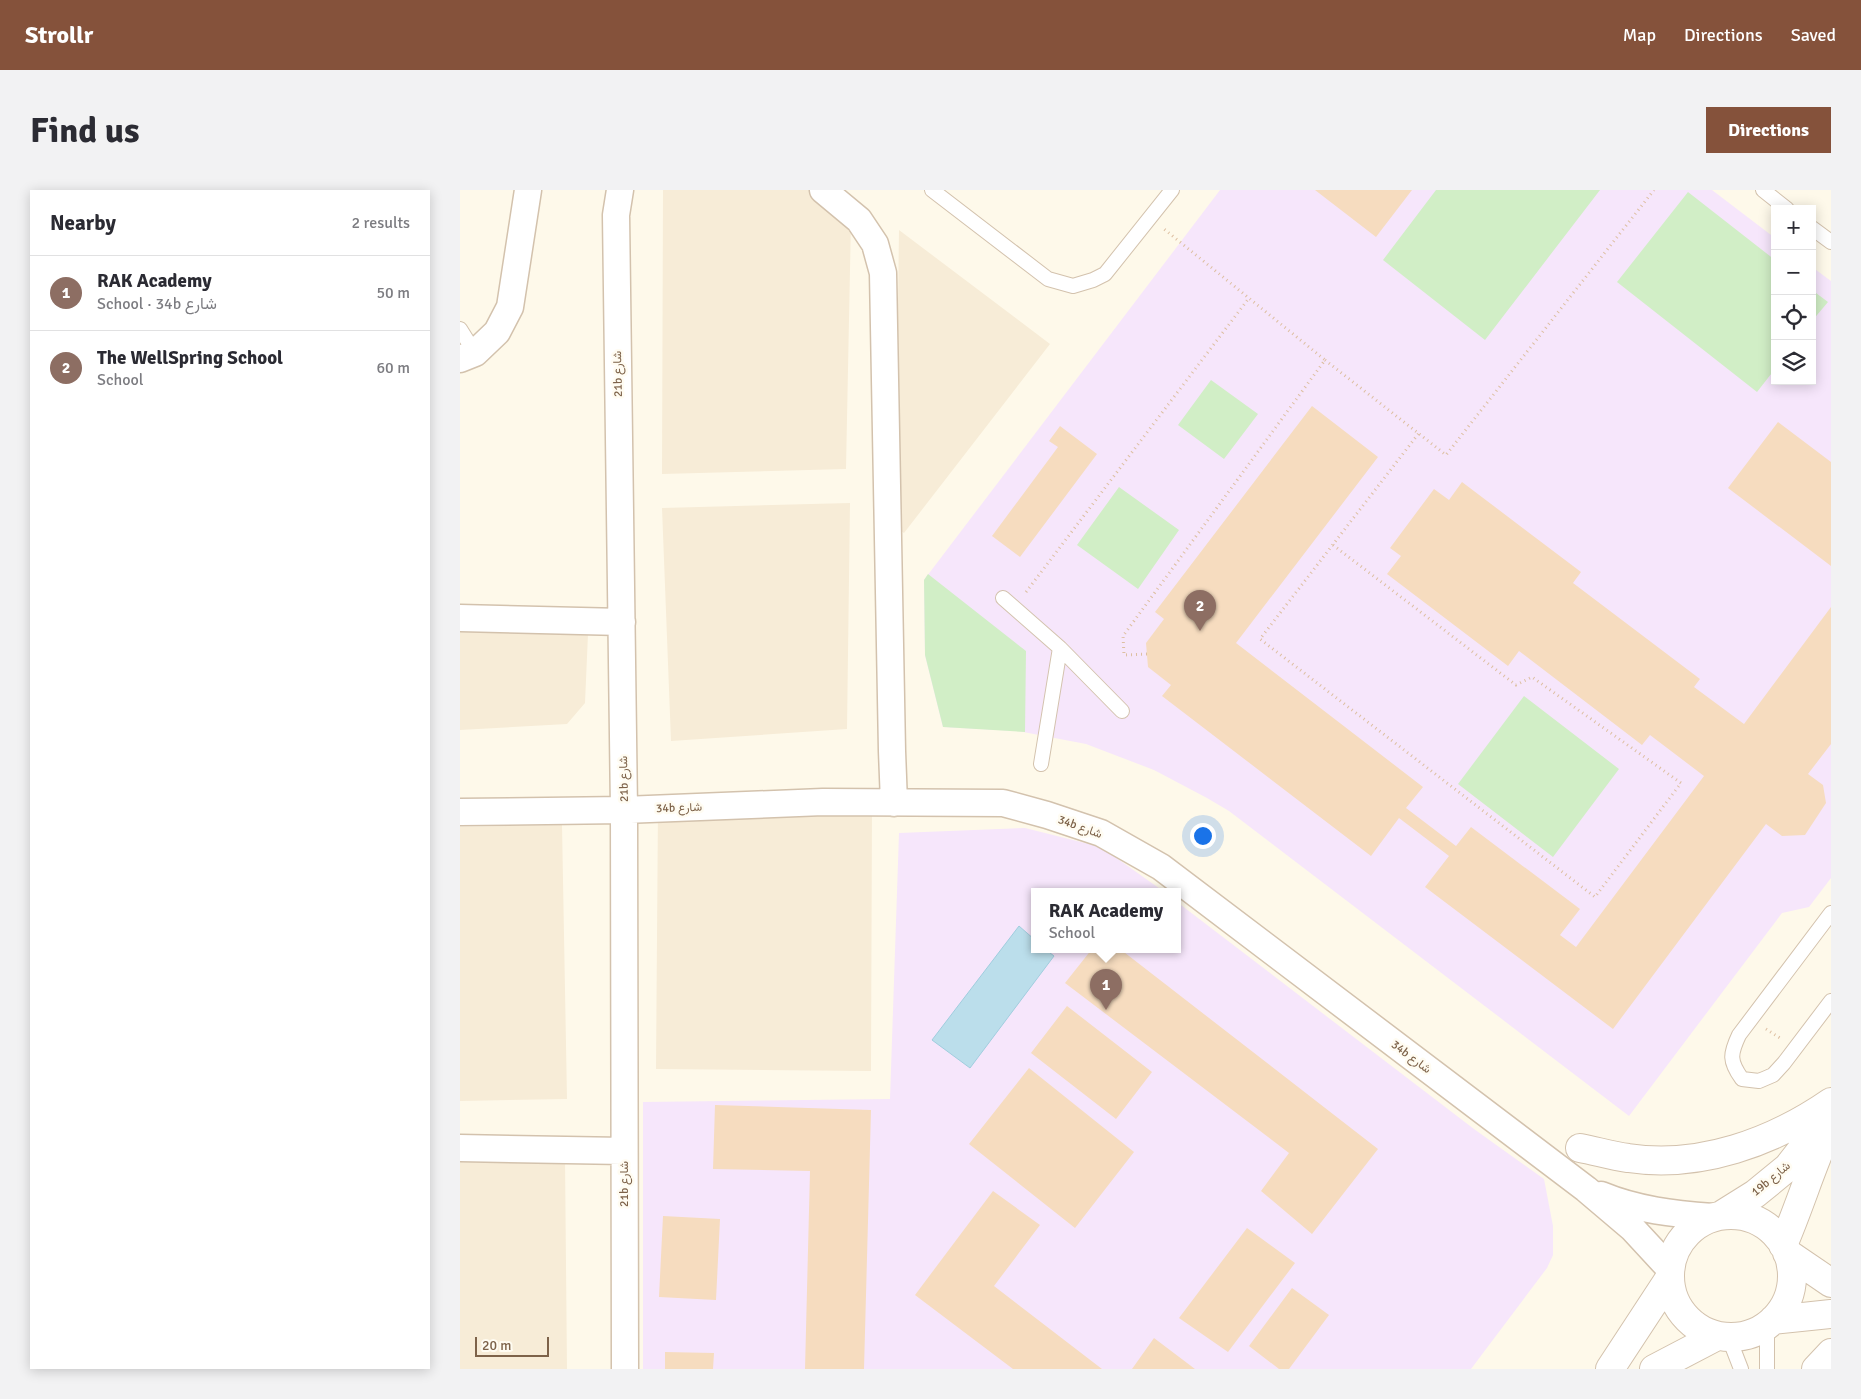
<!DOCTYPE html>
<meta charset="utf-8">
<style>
:root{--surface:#fff;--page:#f2f2f3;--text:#2b2b33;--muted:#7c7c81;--line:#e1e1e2;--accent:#85523b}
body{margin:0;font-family:Signika,Vazirmatn,sans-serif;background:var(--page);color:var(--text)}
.controls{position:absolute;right:15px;top:15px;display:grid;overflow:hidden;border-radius:0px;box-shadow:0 2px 12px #0003}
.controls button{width:45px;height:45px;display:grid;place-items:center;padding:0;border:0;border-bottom:1px solid var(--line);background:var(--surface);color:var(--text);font:25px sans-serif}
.scale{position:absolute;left:15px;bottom:12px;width:74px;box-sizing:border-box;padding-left:5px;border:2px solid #7d6249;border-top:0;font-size:14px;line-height:18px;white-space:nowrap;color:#7d6249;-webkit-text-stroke:4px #fffcf2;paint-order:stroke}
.you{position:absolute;left:742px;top:645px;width:18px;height:18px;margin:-12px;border:4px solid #fff;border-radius:50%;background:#1a73e8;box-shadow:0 0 0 8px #1a73e833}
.badge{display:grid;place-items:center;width:32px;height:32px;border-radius:50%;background:var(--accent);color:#fff;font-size:16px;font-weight:700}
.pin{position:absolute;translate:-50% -41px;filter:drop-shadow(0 1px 2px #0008)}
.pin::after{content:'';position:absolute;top:26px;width:18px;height:15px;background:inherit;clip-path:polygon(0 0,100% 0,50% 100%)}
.popup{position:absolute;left:571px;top:698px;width:150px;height:65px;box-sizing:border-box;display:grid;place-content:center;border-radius:0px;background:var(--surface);filter:drop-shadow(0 1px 4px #0005);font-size:16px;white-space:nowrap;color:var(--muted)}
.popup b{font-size:19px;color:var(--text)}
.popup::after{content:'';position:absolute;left:50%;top:100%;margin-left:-10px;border:10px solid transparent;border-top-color:var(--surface)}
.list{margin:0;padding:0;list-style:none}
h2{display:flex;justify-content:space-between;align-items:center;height:65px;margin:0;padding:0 20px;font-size:21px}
h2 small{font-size:16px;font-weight:400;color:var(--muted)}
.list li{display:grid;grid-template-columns:32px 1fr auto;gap:15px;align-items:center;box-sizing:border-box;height:75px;padding:0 20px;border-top:1px solid var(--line)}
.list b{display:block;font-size:19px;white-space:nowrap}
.list p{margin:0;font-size:16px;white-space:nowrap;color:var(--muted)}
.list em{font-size:16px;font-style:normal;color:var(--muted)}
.icon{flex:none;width:28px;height:28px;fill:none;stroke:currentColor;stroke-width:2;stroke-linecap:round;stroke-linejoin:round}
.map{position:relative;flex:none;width:1371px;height:1179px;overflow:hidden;border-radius:0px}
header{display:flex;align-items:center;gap:30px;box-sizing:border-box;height:70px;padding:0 25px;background:var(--accent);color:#fff}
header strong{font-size:24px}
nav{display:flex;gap:28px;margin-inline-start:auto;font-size:18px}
.intro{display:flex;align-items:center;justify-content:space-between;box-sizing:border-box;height:120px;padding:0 30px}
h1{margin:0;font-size:35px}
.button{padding:12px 22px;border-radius:0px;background:var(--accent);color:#fff;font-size:18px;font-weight:700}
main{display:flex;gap:30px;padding:0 30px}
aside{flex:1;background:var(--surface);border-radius:0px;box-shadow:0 2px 12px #0003}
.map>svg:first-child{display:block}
</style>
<header>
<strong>Strollr</strong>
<nav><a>Map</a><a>Directions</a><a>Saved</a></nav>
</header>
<div class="intro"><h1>Find us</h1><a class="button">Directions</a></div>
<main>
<aside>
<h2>Nearby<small>2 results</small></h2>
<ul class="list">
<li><span class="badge" style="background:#8d6e63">1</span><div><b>RAK Academy</b><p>School · 34b شارع</p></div><em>50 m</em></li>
<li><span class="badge" style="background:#8d6e63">2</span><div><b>The WellSpring School</b><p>School</p></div><em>60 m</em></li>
</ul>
</aside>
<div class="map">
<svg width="1371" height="1179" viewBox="0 0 1371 1179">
<rect width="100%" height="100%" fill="#fef9ea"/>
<path fill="#f7ecd7" d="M203,0h150l38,30 -5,249 -184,5z
M439,40l151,114 -146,189 -9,-6z
M390,313l-3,226 -176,12 -9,-233z
M129,421l-4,92 -18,21 -107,6v-113z
M198,616l214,1 -1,264 -215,-2z
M102,635l5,274 -107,2v-274z
M0,965l105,4 2,210h-107z"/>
<path fill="#f6e6fb" d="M760,0h492l63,48v143h37v-114l19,14v597l-22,29 -27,6 -153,203 -400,-305 -22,-13 -53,-28 -68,-26 -68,-13 -75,-4 -18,-72 -1,-75z
M565,638l76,19 62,44h-128v58h142v-47l297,227 70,50 9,47v29l-6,13 -76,101h-828v-267l247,-3 9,-266z"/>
<path fill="#d1eec6" d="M976,0h164l-115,150 -102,-80z
M1228,2l87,68v109l-18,23 -140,-110z
M1352,100l16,12 -16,19z
M751,190l47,34 -34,45 -46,-34z
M659,297l60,43 -41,59 -61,-44z
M468,384l98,77 -1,81 -82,-5 -18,-72 -1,-75z
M1064,506l95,73 -66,88 -95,-73z"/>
<path fill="#bbdeeb" stroke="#a0cdde" d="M559,736l16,14v9h10l9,7 -84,112 -38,-28z"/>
<path fill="#f6dcbf" d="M855,0h97l-36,47z
M852,216l66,51 -142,186 187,144 -17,21 50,38 15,-19 109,82 -20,26 16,12 128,-171 -54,-41 -8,10 -123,-94 -11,15 -121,-92 14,-18 -11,-8 44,-59 15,11 13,-18 119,90 -8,11 127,96 -6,8 50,37 87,-117v137l-23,30 15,11 3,18 -21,32 -23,1 -16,-12 -153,205 -188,-142 24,-31 -50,-38 -28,38 -209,-160 9,-11 -23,-18 -2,-24 18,-24 -9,-7z
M1318,232l53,40v104l-103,-78z
M600,236l37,28 -77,103 -28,-21 66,-89 -9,-6z
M632,759h28l258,200 -66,85 -51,-43 28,-38 -224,-170z
M607,816l85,66 -36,47 -85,-66z
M569,878l105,84 -59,76 -106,-84z
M255,915l156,5 -7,259h-59l5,-198 -97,-2z
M533,1001l47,34 -46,61 108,83h-89l-98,-74z
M203,1026l57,3 -4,81 -57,-3z
M787,1038l48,35 -67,89 -49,-34z
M832,1098l37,27 -40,54h-10l-30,-23z
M694,1148l41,31h-63z
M205,1162l49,1 -1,16h-48z"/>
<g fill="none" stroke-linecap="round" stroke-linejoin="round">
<defs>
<path id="service" d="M472,0l116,89 25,7 20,-6 12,-6 67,-84
M1303,0l24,19
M1352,38l19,14
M0,139l15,24
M543,408l57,50 62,63
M581,574l19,-116
M1371,723l-92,122c-9,19 -10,26 3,44l17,2 14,-6 11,-12 47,-62
M1269,1148l12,31
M1307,1179v-43"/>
<path id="minor" d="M160,0l-4,25 8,595 1,559
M363,0l36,30 16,24 8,29 9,478 2,52
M0,169l15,-6 22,-21 13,-25 18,-117
M0,428l162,4
M0,622l164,-2 199,-8 180,1 44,12 54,18 60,34 425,322 46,39 38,41
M0,958l164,3
M1141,1005c36,15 73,19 112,22"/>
<path id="tertiary" d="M1120,958c16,3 32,8 48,10 72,11 145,-16 203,-56
M1263,1024l32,-20 33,-27 43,-55
M1210 1086a61 61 0 1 1 122 0a61 61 0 1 1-122 0Z
M1323,1055c16,-37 27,-74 43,-110
M1327,1063l44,30
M1313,1130l58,-6
M1150,1179l59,-90
M1194,1179l63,-33
M1356,1179l15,-16"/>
</defs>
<use href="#service" stroke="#d3c2ad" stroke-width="16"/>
<use href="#minor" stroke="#d3c2ad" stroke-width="29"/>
<use href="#tertiary" stroke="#d3c2ad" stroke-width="30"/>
<path stroke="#ddbfa1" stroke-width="3" stroke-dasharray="1 4" stroke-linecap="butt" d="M865,170l121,95 208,-265
M873,355l183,140 16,-8 149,106 -86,114 -335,-258 159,-206
M566,402l223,-294
M687,464l-23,1 -1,-19 202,-276 -161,-131
M1306,839l14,9"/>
<use href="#service" stroke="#fff" stroke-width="14"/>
<use href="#minor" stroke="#fff" stroke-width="26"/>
<use href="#tertiary" stroke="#fff" stroke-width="28"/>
</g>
<g text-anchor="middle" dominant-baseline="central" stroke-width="5" stroke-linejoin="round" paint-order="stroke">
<g font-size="12" fill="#7d6249" stroke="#fffcf2">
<text transform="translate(158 184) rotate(-91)">21b شارع</text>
<text transform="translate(164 589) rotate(-91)">21b شارع</text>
<text transform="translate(219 618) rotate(-2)">34b شارع</text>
<text transform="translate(620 637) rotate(20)">34b شارع</text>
<text transform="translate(951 867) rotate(37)">34b شارع</text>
<text transform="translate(1311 989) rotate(-40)">19b شارع</text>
<text transform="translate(164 994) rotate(-90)">21b شارع</text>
</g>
</g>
</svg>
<div class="controls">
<button>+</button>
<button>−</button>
<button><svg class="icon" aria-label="locate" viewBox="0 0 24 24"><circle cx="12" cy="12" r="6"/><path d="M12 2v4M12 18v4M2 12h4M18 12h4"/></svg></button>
<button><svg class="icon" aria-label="layers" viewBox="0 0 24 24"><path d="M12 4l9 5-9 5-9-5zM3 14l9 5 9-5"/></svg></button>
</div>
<div class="scale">20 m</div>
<div class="you"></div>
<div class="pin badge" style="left:646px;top:820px;background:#8d6e63">1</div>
<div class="popup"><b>RAK Academy</b>School</div>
<div class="pin badge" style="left:740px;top:441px;background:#8d6e63">2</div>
</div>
</main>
